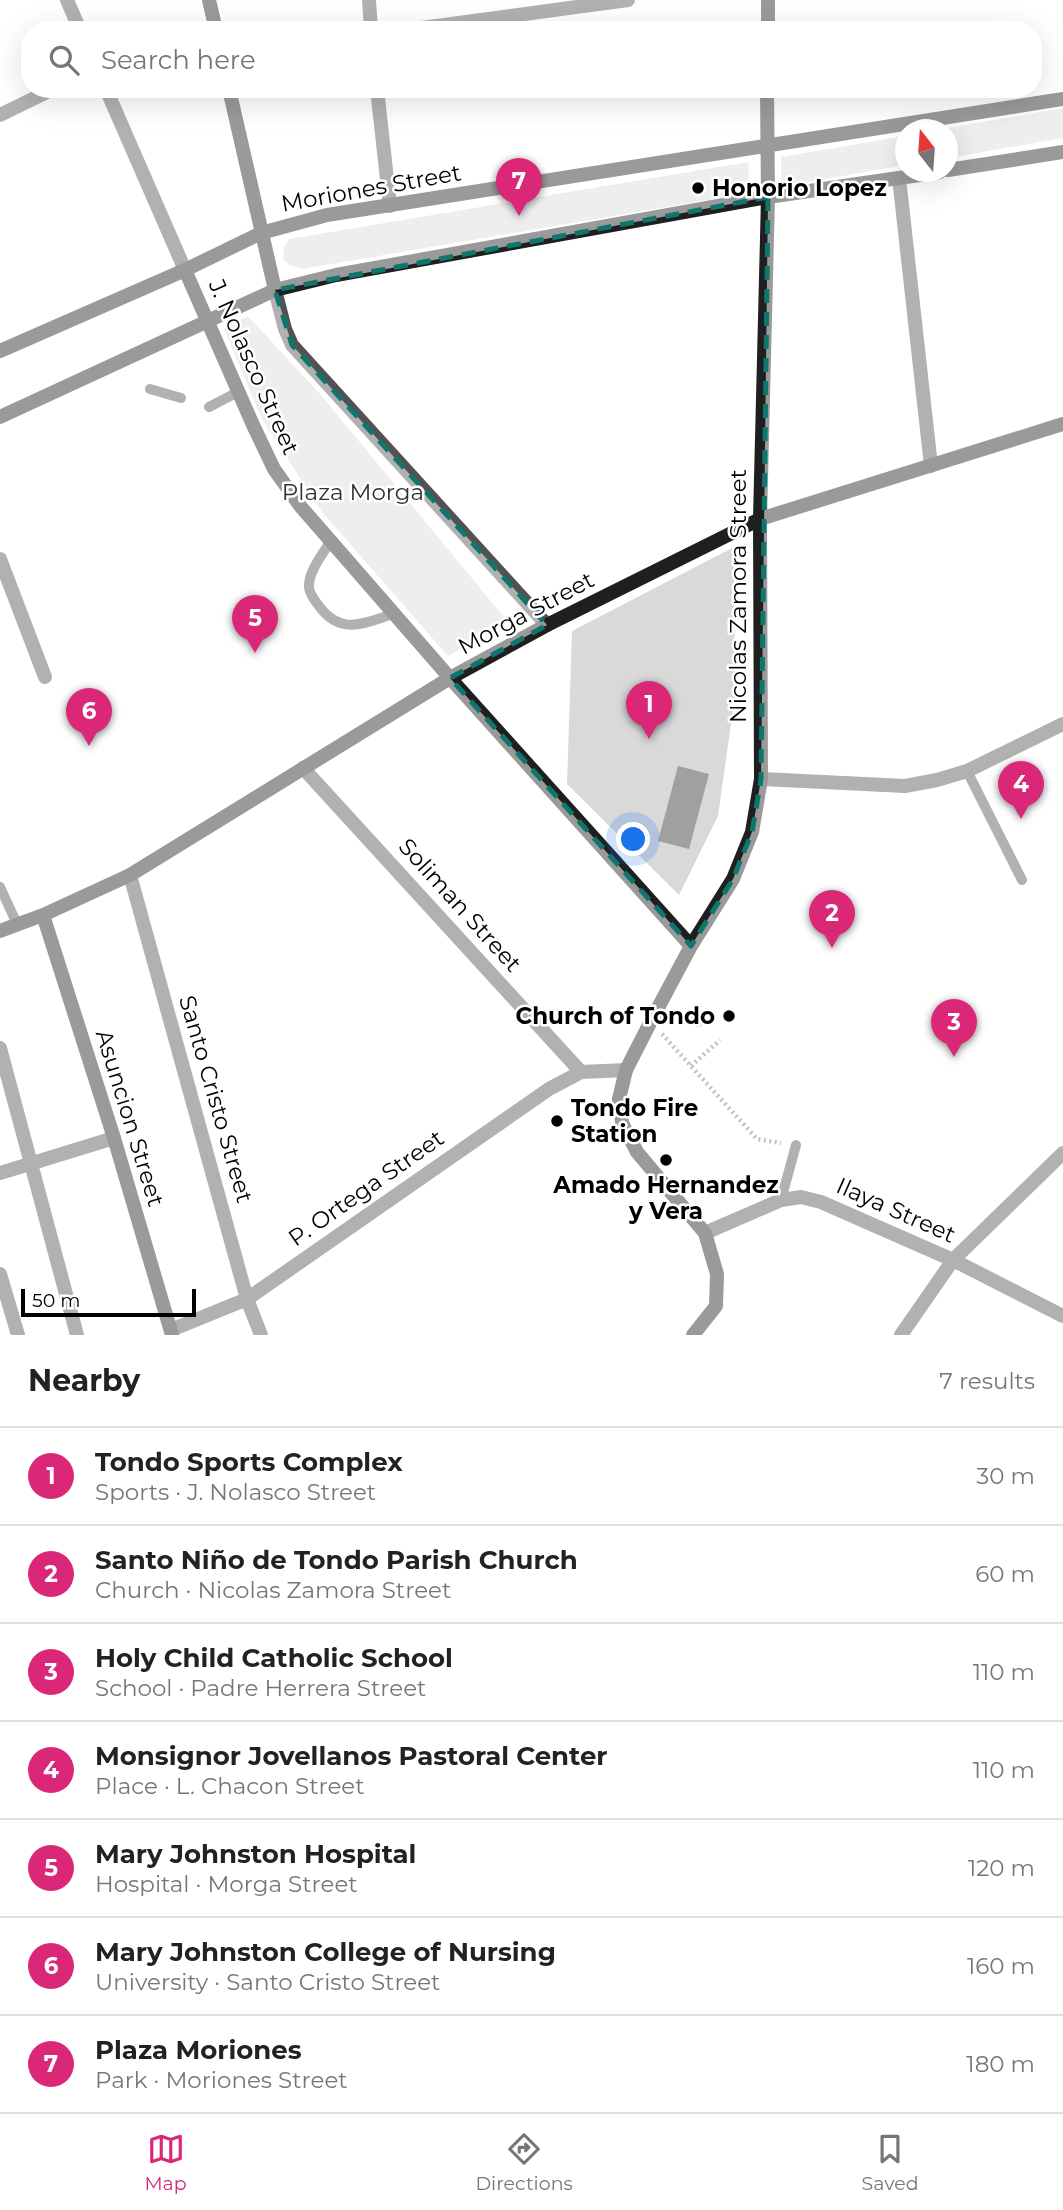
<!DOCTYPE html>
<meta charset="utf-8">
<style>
:root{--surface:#fff;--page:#f2f2f2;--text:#222;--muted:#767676;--line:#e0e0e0;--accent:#db2777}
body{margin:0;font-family:Montserrat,sans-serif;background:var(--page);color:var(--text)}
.compass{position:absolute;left:895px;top:119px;width:63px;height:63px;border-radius:50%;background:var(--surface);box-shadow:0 7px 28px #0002;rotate:343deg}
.scale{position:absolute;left:21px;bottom:18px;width:175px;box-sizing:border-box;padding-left:7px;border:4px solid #000;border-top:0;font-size:19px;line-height:24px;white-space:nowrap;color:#000;-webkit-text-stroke:5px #fff;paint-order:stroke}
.you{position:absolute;left:634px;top:840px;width:24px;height:24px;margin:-18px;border:5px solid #fff;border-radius:50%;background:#1a73e8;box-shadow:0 0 0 10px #1a73e833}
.badge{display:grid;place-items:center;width:46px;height:46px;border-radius:50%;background:var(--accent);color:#fff;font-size:23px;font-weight:700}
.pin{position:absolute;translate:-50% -58px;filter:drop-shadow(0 2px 4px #0008)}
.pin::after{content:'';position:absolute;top:37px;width:24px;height:21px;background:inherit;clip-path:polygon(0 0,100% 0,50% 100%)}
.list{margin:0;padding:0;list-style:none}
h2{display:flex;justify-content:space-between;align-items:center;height:91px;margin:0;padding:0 28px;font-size:30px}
h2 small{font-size:23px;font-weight:400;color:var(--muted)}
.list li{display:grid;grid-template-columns:46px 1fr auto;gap:21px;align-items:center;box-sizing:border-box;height:98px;padding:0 28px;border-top:2px solid var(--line)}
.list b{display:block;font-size:26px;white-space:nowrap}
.list p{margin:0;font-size:23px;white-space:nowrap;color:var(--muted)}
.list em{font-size:23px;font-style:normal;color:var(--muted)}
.icon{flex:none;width:38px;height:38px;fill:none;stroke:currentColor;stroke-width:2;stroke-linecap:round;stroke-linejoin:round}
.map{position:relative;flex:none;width:1063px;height:1335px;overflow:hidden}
.search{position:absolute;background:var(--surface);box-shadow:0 7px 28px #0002;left:21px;right:21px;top:21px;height:77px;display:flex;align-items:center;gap:18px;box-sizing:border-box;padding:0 24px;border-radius:28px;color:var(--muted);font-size:26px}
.sheet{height:777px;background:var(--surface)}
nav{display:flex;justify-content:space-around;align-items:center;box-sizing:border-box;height:98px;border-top:2px solid var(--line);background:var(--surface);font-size:19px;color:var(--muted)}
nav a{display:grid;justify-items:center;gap:4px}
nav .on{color:var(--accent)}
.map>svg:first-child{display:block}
</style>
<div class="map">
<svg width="1063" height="1335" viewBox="0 0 1063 1335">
<rect width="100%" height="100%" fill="#fff"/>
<path fill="#d9d9d9" d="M1063,108v30l-115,20v-28l-6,-1z
M905,136v29l-124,22v-30z
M749,162l-1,31 -446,76 -13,-4 -6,-6 1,-11 5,-9z
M248,316l73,79 187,227 -60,34 -126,-144 -60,-93 -38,-90z
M734,547l1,148 -17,121 -39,79 -112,-111 5,-153z"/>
<path fill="#a0a0a0" d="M678,766l31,8 -20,75 -31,-8z"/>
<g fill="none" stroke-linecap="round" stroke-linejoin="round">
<path stroke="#747474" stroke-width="4.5" stroke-dasharray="2 3.5" stroke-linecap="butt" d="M662,1034l95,105 24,4
M691,1066l29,-26"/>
<path stroke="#525252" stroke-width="10" d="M150,389l31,9
M209,407l29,-15
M330,542c-7,12 -22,30 -21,45 0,6 6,14 10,19 22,30 45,17 74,8
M967,771l55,109
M0,887l17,37
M781,1200l15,-55"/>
<path stroke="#525252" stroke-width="14" d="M67,0l13,30
M369,0l2,30
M407,30l221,-30
M106,89l79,181
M377,89l13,117
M0,115l53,-26
M899,178l32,288
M275,290l10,39 7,16 255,280
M0,559l45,118
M303,768l278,304
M761,779l144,7 32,-6 30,-9 96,-47
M130,875l117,424 14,36
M0,1048l77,287
M0,1173l114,-35
M705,1233l76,-33 20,-3 20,5 132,58 110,56
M0,1274l18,61
M171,1330l76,-31 302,-210 32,-17 45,-2
M901,1335l52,-75 110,-107"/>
<path stroke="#1f1f1f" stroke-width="14" d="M209,0l7,30
M768,30v-30
M229,89l46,201
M948,170l115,-18
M185,270l68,155 21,44 27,38 149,171 241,268
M0,351l185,-81 76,-37 66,-18 736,-116
M0,417l275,-127 61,-15 432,-78 172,-25
M43,915l71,223 58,197
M0,931l43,-16 87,-40 320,-197 97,-53 213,-106 303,-95
M693,1335l23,-29 1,-32 -12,-41 -68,-81 -15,-29 -3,-24 7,-29 25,-49 40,-75 42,-67 19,-47 9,-53 -1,-260 8,-322 -1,-108"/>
</g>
<circle fill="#8d8d8d" cx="697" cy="1018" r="9"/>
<path d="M0 0H1063V1335H0ZM768,197l-7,582 -9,53 -19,47 -42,67 -241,-268 97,-53 -255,-280 -17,-55z" fill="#fff" fill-opacity=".55" fill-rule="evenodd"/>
<path fill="none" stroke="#0f766e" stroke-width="5" stroke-dasharray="14 9" stroke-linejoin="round" d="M768,197l-7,582 -9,53 -19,47 -42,67 -241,-268 97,-53 -255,-280 -17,-55z"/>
<g fill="#000" stroke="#fff" stroke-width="2.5">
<circle cx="698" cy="188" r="7"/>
<circle cx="729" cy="1016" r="7"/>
<circle cx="557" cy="1121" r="7"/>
<circle cx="666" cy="1160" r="7"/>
</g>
<g text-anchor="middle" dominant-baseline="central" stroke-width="5" stroke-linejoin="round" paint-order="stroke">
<g font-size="23" fill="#000" stroke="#fff">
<text transform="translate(371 188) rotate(-10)">Moriones Street</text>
<text transform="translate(254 367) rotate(66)">J. Nolasco Street</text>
<text transform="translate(738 596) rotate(-90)">Nicolas Zamora Street</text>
<text transform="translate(526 613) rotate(-28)">Morga Street</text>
<text transform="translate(460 905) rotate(48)">Soliman Street</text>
<text transform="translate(216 1099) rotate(74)">Santo Cristo Street</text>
<text transform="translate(130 1118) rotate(73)">Asuncion Street</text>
<text transform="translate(366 1188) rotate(-35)">P. Ortega Street</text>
<text transform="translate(896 1210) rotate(24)">Ilaya Street</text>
</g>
<g font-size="23" font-weight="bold" fill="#000" stroke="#fff" text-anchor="start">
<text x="712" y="188">Honorio Lopez</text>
<text x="715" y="1016" text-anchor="end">Church of Tondo</text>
<text x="571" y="1108">Tondo Fire<tspan x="571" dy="26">Station</tspan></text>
<text x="666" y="1185" text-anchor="middle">Amado Hernandez<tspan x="666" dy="26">y Vera</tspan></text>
</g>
<g font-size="23" fill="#303030" stroke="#fff">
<text x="353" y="492">Plaza Morga</text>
</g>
</g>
</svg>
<svg class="compass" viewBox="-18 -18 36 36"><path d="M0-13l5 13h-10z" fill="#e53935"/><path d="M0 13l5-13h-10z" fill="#767676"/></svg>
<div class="scale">50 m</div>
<div class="you"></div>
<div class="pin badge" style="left:649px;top:739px">1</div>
<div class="pin badge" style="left:832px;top:948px">2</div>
<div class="pin badge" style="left:954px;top:1057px">3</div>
<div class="pin badge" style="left:1021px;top:819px">4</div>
<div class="pin badge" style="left:255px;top:653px">5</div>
<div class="pin badge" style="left:89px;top:746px">6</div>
<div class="pin badge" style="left:519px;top:216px">7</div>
<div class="search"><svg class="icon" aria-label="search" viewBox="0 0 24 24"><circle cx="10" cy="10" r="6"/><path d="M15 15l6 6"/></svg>Search here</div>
</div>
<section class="sheet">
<h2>Nearby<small>7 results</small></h2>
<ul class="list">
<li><span class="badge">1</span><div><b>Tondo Sports Complex</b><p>Sports · J. Nolasco Street</p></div><em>30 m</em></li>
<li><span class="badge">2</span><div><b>Santo Niño de Tondo Parish Church</b><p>Church · Nicolas Zamora Street</p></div><em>60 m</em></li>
<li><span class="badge">3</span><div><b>Holy Child Catholic School</b><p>School · Padre Herrera Street</p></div><em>110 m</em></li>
<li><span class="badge">4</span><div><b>Monsignor Jovellanos Pastoral Center</b><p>Place · L. Chacon Street</p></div><em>110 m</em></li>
<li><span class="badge">5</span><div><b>Mary Johnston Hospital</b><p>Hospital · Morga Street</p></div><em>120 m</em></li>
<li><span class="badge">6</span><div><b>Mary Johnston College of Nursing</b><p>University · Santo Cristo Street</p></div><em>160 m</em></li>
<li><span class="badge">7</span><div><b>Plaza Moriones</b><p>Park · Moriones Street</p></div><em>180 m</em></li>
</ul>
</section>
<nav>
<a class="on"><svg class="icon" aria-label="map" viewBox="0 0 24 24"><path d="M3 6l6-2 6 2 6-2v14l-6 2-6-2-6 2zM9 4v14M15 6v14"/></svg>Map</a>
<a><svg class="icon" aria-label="directions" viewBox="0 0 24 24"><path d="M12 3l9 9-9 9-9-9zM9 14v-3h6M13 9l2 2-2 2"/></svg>Directions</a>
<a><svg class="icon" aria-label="saved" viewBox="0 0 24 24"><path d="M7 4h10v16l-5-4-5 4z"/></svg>Saved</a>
</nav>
